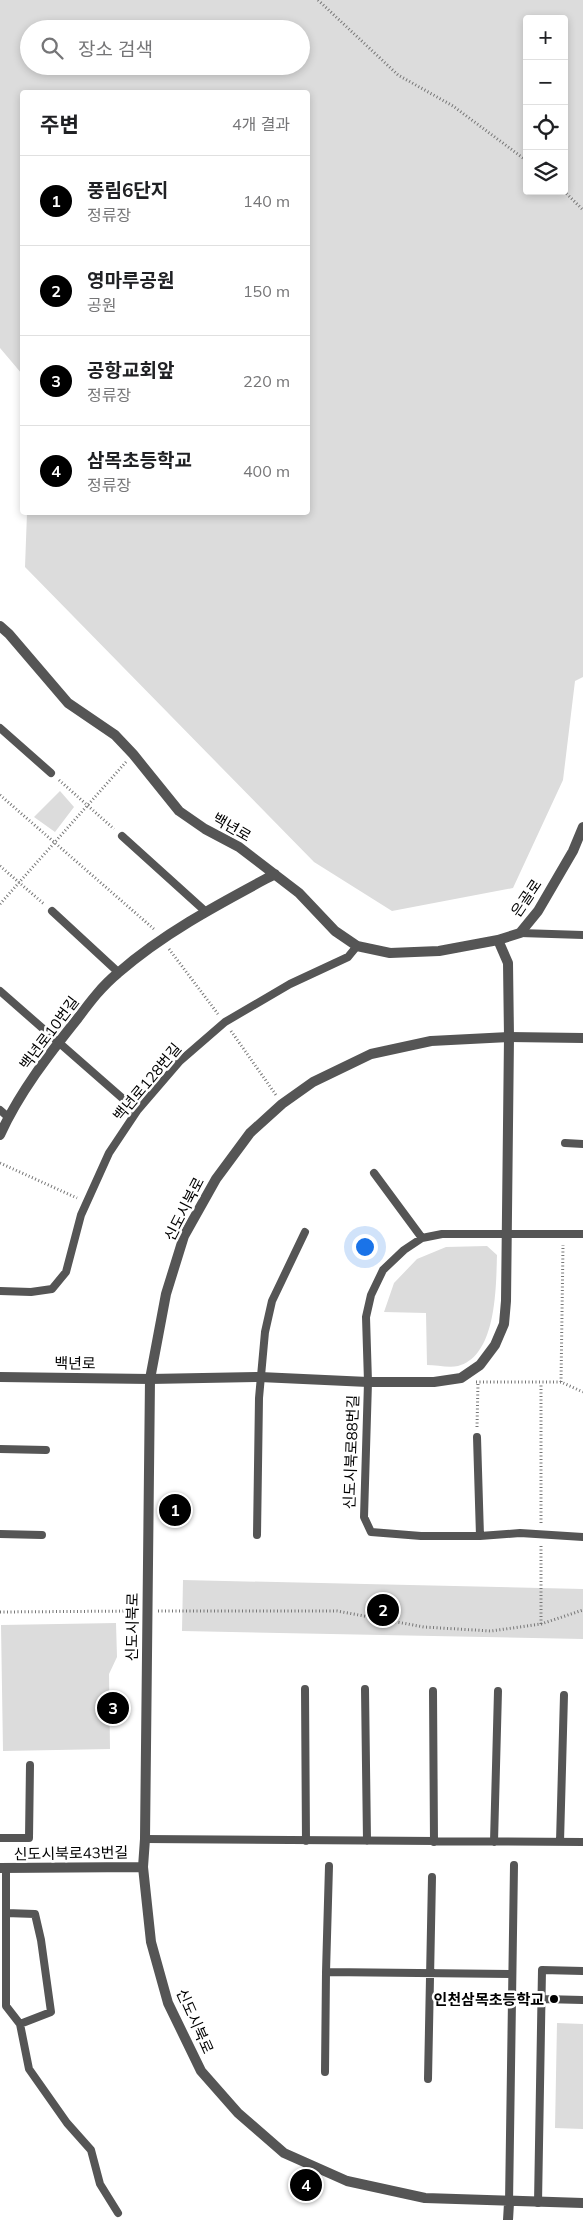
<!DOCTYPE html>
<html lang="ko">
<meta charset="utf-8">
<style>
:root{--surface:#fff;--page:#f2f2f2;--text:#202124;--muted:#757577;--line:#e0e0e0;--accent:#000}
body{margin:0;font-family:Mulish,"Noto Sans KR",sans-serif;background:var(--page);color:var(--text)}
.controls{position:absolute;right:15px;top:15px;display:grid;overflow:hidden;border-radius:5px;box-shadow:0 2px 8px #0003}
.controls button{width:45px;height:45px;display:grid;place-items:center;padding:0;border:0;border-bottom:1px solid var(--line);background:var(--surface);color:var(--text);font:25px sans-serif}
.you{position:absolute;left:364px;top:1246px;width:18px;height:18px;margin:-12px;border:4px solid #fff;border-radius:50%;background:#1a73e8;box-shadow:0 0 0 8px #1a73e833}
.badge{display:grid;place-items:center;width:32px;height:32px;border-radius:50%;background:var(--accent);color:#fff;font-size:16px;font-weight:700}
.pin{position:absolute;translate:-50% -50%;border:2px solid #fff;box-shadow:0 1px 5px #0006}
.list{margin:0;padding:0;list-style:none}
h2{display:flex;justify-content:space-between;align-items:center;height:65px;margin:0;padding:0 20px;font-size:21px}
h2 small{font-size:16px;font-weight:400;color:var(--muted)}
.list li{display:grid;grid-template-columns:32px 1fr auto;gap:15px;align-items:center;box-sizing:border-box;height:90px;padding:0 20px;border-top:1px solid var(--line)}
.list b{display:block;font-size:19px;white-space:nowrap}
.list p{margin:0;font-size:16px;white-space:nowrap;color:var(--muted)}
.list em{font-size:16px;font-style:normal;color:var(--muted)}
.icon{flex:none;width:28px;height:28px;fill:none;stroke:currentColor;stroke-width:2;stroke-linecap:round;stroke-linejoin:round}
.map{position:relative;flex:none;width:583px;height:2220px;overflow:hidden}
.search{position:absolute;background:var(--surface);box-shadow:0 2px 8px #0003;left:20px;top:20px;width:290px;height:55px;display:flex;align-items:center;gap:12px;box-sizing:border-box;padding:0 18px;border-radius:28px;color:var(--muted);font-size:19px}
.panel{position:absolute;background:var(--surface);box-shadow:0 2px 8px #0003;left:20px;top:90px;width:290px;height:425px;border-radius:5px}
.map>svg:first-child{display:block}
</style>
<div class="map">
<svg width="583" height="2220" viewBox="0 0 583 2220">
<rect width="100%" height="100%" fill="#fff"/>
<path fill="#dcdcdc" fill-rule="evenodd" d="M0,0h583v677l-8,4 -12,99 -50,108 -121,23 -78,-49 -289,-295 2,-54 281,-1v-420h-286v282l-22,-26zM527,19h37v172h-37zM29,29h272v37h-272z
M60,791l14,16 -19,25 -21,-15z
M487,1246l10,9c-1,31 0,101 -39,111 -9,2 -22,-1 -31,-1l-1,-52 -42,-1 10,-29 23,-24 29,-12z
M183,1580l400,9v50l-401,-8z
M116,1623l1,34 -8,17 1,75 -107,2 -2,-126z
M557,2023l26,1v105l-28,-1z"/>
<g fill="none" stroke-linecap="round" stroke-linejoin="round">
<path stroke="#777" stroke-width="3" stroke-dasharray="1 2.5" stroke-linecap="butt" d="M318,0l80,75 55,31 74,55
M564,191l19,19
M59,780l55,49
M0,795l155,135
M0,866l44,38
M0,904l126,-142
M169,949l49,65
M231,1031l45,64
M0,1163l77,35
M476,1382h85l22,10
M561,1382l2,-137
M477,1427l1,-44
M541,1523v-140
M158,1611h179l87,16 67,4 50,-7 42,-14
M0,1612l137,-1
M541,1624v-80"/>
<path stroke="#555" stroke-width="8" d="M0,728l51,45
M122,836l83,75
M52,911l66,61
M520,933l63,2
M0,991l137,120
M0,1110l8,7
M565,1143l18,1
M374,1173l48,65
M583,1234h-141l-20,4 -18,12 -21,20 -12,25 -5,22 2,65 -4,135 7,15 50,4h59l40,-3 63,4
M0,1291l31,1 21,-3 14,-17 15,-57 28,-62 28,-42 43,-50 45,-39 65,-38 58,-27 9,-11
M477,1437l3,99
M0,1449l46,1
M0,1534l42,1
M257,1535l2,-137 6,-66 7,-31 33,-69
M305,1689l1,152
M365,1689l2,152
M433,1691l1,151
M0,1838h29l1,-73
M145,1839l438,3
M494,1842l4,-151
M560,1842l4,-147
M329,1866l-3,106 186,2
M6,1868v138l14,18 9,45 38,54 24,27 9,34 18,29
M6,1913l29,1 6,26 10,72 -31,12
M542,1999l41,1
M325,2072l1,-100
M428,2079l4,-202
M509,2203l5,-338
M538,2203l4,-233 41,1"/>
<path stroke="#555" stroke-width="10" d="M0,626l9,8 59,69 47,32 18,19 46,57 26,18 34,18 60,46 36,38 22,15 33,7 49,-2 59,-11
M0,1135c19,-42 49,-81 78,-117 12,-16 24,-32 40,-45 47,-41 103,-70 157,-99
M0,1377l150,2 110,-2 108,5h66l27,-4 19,-13 15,-20 9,-21 2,-23 3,-264 -1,-74 -10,-23 22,-7 18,-22 35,-60 10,-24"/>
<path stroke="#555" stroke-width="10" d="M583,1038l-74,-1 -78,4 -60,13 -58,28 -31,22 -32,29 -34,46 -32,57 -18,58 -16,85 -5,460 -2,28 8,75 17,61 33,68 37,42 46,40 63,28 78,17 158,5
M0,1868l143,-1
M508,2220l1,-17"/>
</g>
<circle fill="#000" stroke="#fff" stroke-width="2" cx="554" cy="1999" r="5"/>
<g text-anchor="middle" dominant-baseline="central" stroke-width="5" stroke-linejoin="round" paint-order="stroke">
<g font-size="15" fill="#000" stroke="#fff">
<text transform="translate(232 827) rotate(30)">백년로</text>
<text transform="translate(526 898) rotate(-56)">은골로</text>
<text transform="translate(49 1033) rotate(-53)">백년로10번길</text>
<text transform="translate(147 1082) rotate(-50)">백년로128번길</text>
<text transform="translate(184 1209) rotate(-63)">신도시북로</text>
<text transform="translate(75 1363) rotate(1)">백년로</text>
<text transform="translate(351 1452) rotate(-88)">신도시북로88번길</text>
<text transform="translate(132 1627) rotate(-89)">신도시북로</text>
<text transform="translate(71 1853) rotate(-1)">신도시북로43번길</text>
<text transform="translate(195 2021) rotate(66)">신도시북로</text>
</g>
<g font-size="15" font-weight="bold" fill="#000" stroke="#fff" text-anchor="end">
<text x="544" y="1999">인천삼목초등학교</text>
</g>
</g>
</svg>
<div class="controls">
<button>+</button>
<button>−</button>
<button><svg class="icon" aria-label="locate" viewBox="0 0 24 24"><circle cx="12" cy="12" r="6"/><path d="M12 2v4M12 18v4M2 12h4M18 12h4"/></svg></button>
<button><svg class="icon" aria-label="layers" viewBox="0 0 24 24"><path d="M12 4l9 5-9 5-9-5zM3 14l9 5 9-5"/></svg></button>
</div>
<div class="you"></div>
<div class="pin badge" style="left:175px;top:1510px">1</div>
<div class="pin badge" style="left:383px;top:1610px">2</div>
<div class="pin badge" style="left:113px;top:1708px">3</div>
<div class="pin badge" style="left:306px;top:2185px">4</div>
<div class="search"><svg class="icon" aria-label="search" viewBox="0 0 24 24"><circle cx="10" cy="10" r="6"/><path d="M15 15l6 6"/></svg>장소 검색</div>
<section class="panel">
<h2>주변<small>4개 결과</small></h2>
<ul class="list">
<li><span class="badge">1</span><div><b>풍림6단지</b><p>정류장</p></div><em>140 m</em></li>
<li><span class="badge">2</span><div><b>영마루공원</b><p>공원</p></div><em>150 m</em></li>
<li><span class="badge">3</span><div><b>공항교회앞</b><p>정류장</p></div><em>220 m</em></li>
<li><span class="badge">4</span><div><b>삼목초등학교</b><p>정류장</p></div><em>400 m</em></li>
</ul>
</section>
</div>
